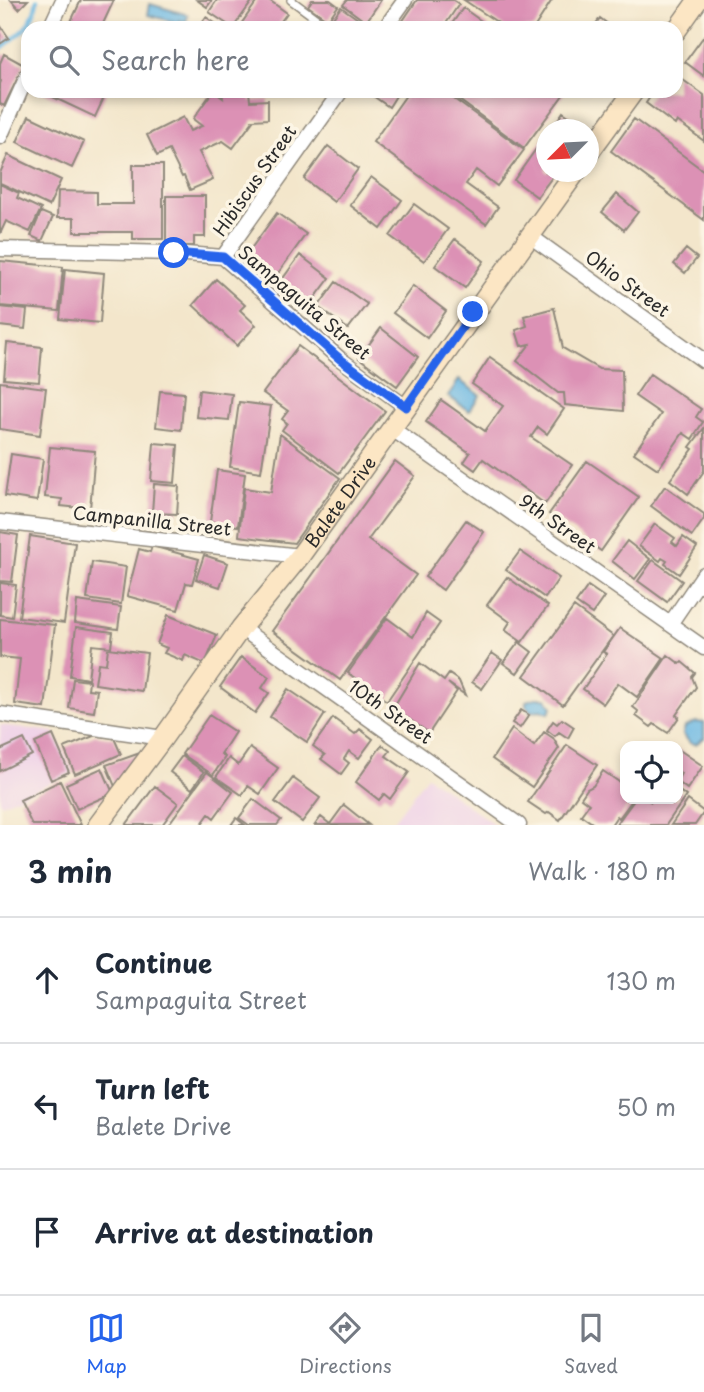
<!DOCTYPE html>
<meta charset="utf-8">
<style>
:root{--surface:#fff;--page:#f6f6f7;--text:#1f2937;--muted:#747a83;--line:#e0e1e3;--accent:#2563eb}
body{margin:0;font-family:"Playpen Sans",sans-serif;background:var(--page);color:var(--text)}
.controls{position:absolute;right:21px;bottom:21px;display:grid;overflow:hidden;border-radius:14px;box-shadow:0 4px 10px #0003}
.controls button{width:63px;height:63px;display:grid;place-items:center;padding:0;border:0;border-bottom:2px solid var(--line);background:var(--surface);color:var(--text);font:35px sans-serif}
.compass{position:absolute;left:536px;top:119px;width:63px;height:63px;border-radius:50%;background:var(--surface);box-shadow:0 4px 10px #0003;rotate:246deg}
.stop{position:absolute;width:21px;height:21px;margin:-16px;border:5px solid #2563eb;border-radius:50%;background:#fff}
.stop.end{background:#2563eb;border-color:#fff;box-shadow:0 2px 7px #0008}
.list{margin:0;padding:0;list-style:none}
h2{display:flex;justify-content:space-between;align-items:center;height:91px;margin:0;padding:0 28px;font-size:30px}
h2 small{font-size:23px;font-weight:400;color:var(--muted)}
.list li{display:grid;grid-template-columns:46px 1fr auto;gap:21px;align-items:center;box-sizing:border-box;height:126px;padding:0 28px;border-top:2px solid var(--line)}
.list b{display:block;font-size:26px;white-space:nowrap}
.list p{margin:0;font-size:23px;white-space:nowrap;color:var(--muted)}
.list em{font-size:23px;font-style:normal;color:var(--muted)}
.icon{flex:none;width:38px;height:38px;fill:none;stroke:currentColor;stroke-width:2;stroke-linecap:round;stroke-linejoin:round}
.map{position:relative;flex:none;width:704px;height:825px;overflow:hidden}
.search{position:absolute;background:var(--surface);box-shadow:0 4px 10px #0003;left:21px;right:21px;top:21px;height:77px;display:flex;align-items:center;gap:18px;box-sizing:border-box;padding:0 24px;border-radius:21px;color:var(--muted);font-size:26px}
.sheet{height:469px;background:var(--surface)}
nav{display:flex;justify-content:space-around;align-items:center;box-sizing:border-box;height:98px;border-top:2px solid var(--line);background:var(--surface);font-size:19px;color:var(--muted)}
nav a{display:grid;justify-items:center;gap:4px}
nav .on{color:var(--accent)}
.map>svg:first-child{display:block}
</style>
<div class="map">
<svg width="704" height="825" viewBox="0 0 704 825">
<rect width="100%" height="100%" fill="#fcf5e5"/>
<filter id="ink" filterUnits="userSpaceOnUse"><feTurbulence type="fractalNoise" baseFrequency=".0143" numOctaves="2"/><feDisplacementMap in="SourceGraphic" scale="14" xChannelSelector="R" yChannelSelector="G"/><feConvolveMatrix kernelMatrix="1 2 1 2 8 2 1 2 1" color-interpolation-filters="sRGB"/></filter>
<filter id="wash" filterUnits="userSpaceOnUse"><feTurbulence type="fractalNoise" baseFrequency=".00686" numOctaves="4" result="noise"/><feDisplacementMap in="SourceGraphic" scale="28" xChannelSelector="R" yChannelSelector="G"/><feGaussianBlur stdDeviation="1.57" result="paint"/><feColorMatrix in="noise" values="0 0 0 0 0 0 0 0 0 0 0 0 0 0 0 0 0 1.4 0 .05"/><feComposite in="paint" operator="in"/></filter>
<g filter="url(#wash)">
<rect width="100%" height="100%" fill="#f3e6cb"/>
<path fill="#eed0e8" d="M0,725l54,7 19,41 -71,31 -2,-3z
M427,776l68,49h-105z"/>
<path fill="#69b7e3" stroke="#4a7187" stroke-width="2" d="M150,4l38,11 -2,7 -7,-2v3l-31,-8z
M459,380l21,15 -11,16 -21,-15z
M536,698h10l6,9 -3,6 -9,-3 -9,2 -5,-6v-5z
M696,722l8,1v15l-8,6 -6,-1 -7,-9 2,-7z"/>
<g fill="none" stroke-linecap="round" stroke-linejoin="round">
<path stroke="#69b7e3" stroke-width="4.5" d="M0,49c20,-16 33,-22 37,-49"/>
</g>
<g id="blocks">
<path fill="#dc91b5" d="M11,0h17l-9,9z
M81,0h33l-13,28h-33z
M197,0h15l-5,7z
M217,0h36l-20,28 -24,-16z
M258,0h11l18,13 -11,15h-35l-2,-1z
M312,0h18l8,6 -10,14 -20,-14z
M347,0h34l-15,22 -23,-17z
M417,0h36l6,4 -16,24h-45z
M464,0h88l-18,28h-28z
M341,7l24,17 -2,4h-23l-9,-7z
M463,8l28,20h-42z
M206,17l16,11h-24z
M600,18l13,10h-20z
M283,21l11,7h-16z
M0,25l9,13 -9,6z
M704,36v40l-19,-14z
M4,54l20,11 -20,41 -4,-2v-20l1,-3 -1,-1v-17z
M676,75l28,20v46l-27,-20 -2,4 -29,-22 8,-12h22z
M40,91h67l-12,26z
M213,91l10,7 -1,-7h27l1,10 18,-1v19l-16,1 1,1 -20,27 -10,-7 -24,11 14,28 -23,10 -6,-14 -2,1 -13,-27 -12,6 -10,-21 36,-18 7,14 12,-5 -9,-7z
M366,91h33l-10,16z
M409,91h34l81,59 -27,36 -21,-16 -10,14 32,23 -12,17 -113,-82z
M447,91h119l-42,57z
M563,112l25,18h-37z
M29,116l55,26 -12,26 -55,-26z
M634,119l70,52v49l-93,-69z
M546,135v37h10l-19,25 -23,-17z
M328,146l30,23 -24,33 -30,-23z
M8,155l53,25 -12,26 -49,-23v-10z
M133,165h30v74h-30v-7h-59v-14h-17l1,-27 39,1v12h36z
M371,177l31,23 -21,29 -31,-24z
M0,184l19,9 -2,5 24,11 -11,23 -24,-11 -6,13z
M617,194l21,18 -14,18 -22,-18z
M166,196h39v41h-11v9h-28z
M414,204l34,25 -24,32 -34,-25z
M41,212l12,5 -11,24 -11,-5z
M277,213l29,21 -30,42 -29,-22z
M455,239l29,22 -19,27 -30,-22z
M686,249l11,9 -12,15 -11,-9z
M300,255l30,23 -19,25 -30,-22z
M0,261l63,6 -4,44 -59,-5z
M65,269l39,4 -4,50 -40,-4z
M216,279l29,26 -5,5 16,15 -19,21 -44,-41z
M336,282l31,22 -19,25 -30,-22z
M413,286l33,25 -19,27 -34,-25z
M0,307l27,3 -2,19 -25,-3z
M554,308l9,40 36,21 23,1 1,41 -58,-6 -1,-12h-6l-41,-32 13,-17 -9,2 -5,-16 11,-4 -3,-10z
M381,328l37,29 -21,29 -38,-28z
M7,343l35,4 -3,35 -35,-3z
M298,346l87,65 -46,62 -57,-43 5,-7 -5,-4 6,-8 -25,-18z
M490,357l74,52 -17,25 -9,-7 -7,10 41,28 -27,39 -62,-45 -8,11 -11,-8 6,-9 -44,-31 15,-22 44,31 18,-25 -31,-22z
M650,374l51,35 -5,8 7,5 -11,17 -9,-6 -25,36 -24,-16 27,-39 -26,-18z
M0,382l46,6 -6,47 -40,-6z
M199,390l33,4 -3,26 -33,-3z
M160,391l24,2 -3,37 -25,-3z
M239,402l32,4 -10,66 -31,-5z
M704,428v43l-16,23 -18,-14 23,-31 -3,-2z
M280,434l60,44 -46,65 -55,-7 5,-48 27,4z
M154,443l24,2 -3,38 -24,-2z
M50,447l45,4 -5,58 -29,-3 1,-7 -17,-2z
M11,454l32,5 -6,42 -32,-5z
M395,461l20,15 -47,64 48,35 -76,105 -68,-49z
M587,461l52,36 -38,54 -52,-37z
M217,470l28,4 -7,52 -28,-4z
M154,484l25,2 -2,28 -25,-1z
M665,486l39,28v5l-12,17 -41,-30z
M466,520l18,12 -41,58 -18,-13z
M655,524l20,14 -3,4 5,4 6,-9 14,10 -18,27 -14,-10 2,-3 -5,-3 -2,3 -21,-15z
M0,532l18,3 -6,47 -12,-1z
M30,536l45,7 -11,80 -45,-6z
M627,541l23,18 -15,20 -23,-18z
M152,546l47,13 -7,25 -6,-1 -8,27 -51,-14 12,-47 11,3z
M520,551l39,27 -14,20 -39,-28z
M204,555l24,8 -8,24 -24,-8z
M653,560l29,21 -15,21 -29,-21z
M92,562l34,5 -5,37 -34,-5z
M507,577l41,29 -26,36 -17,-12 5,-8 -23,-17z
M0,583l16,2 -4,32 -12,-2z
M588,586l16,11 -12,17 -16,-11z
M77,601l44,6 -3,22 -43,-6z
M574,607l39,29 -50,69 -39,-29z
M426,613l14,10 -53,78 -20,-13 -3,6 -8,-6 3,-7 -11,-8 39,-55 26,19z
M168,615l49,20 -12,29 -20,-9 -2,6 -19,-8 3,-5 -10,-4z
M0,619l55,6 -10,83 -30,-4 5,-45 -20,-2z
M76,627l37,5 -2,15 -19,-2 -4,34 -18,-3z
M620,628l44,30 -27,39 -19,-14 -15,21 -20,-15 24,-35 -4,-2z
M519,642l13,10 -15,21 -14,-10z
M108,648l39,5 -5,38 -47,-7 3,-21 8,1z
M492,653l10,7 -20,29 -10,-7z
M668,655l12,9 2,-2 13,11 -3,4 4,10 -20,28 3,2 -11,16 -14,-9 -3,3 -15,-11 2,-5 -5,-4z
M241,657l28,20 -7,11 7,5 -14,20 -35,-26z
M420,663l24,18 5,-7 10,7 6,14 -17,-12 9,8 -28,42 -36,-25z
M73,679l16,2 -1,8 9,1 -3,22 -25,-4z
M288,689l37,25 -18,28 -37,-25z
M521,710l8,5 -9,13 -8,-5z
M209,715l26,17 -14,22 4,3 -12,18 -31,-21z
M333,718l22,16 5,-5 13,10 -14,19 -10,-7 -5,8 5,4 -8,11 -20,-15 4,-4 -12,-9z
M562,719l12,8 -6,11 -9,-6 -4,4 -8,-6 6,-9 4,3z
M512,729l22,17 10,-14 9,6 6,10 -27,39 -40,-28z
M53,735l16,37 -18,8 -16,-37z
M96,735l18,3 7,16 -46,20 -11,-26z
M24,739l8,16 -32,16v-21z
M382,745l8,6 -4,5 23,16 -19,27 -6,-5 -5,6 -23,-18z
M567,745l30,20 -37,55 -11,-8 -3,2 -18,-12z
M250,748l28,20 -18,26 -12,-8 -6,9 -26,-18 13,-19 9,7z
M678,749l25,17 -16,23 -9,-7v-3l3,-6 -3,-2z
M140,753l-24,36 -10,-24z
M182,756l22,16 -12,17 -22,-17z
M102,768l11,25 -36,16 -11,-25z
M603,771l22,15v13h8l-14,19 -2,-2 -6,9h-16l-14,-10 8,-11 -8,-6 6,-9 6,-3z
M207,772l26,20 -19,26 -5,-4 -8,11h-33z
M293,778l27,20 -18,24 -27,-20z
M60,781l21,44h-49l-12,-25z
M155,786l23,17 -16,22h-36z
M678,790l8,6 -20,29h-50l19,-26h11l5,3 2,-3h25z
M253,799l28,21 -4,5h-28l-10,-7z
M688,800l16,12 -9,13h-24z
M344,805l25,20h-54l6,-8 9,7z
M236,818l9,7h-14z"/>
</g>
</g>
<g filter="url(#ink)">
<use href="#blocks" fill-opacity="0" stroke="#8f887b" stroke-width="2"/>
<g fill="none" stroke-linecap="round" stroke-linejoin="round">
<defs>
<path id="lane" d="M291,0l38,28"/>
<path id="street" d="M50,28l13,-28
M385,28l20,-28
M0,137l28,-63
M530,236l174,125
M0,249l174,4 49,4 117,102 66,48
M223,257l118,-166
M391,428l313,220
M0,522l300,34
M670,624l34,-50
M241,628l278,197
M0,714l163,24"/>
<g id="secondary">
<path d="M676,31l22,-31"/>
<path d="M588,154l46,-63"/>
<path id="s1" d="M98,825l65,-87 78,-110 59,-72 276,-384"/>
</g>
</defs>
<use href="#lane" stroke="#8f887b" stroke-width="10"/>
<use href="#street" stroke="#8f887b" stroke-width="17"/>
<use href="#secondary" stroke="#8f887b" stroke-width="22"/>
<use href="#lane" stroke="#fff" stroke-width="7"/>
<use href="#street" stroke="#fff" stroke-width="14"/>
<use href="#secondary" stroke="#fce6c4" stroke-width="19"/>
</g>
</g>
<g fill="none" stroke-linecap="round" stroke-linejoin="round" filter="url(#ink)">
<path stroke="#2563eb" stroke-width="9" d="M174,253l49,4 117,102 66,48 67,-95"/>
</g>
<g text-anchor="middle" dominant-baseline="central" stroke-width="7" stroke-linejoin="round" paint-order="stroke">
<g font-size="18" fill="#2b2b2b" stroke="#fcf5e5">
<text transform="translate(254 180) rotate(-55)">Hibiscus Street</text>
<text transform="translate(628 283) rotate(36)">Ohio Street</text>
<text transform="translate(305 302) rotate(40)">Sampaguita Street</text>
<text stroke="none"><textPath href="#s1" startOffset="404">Balete Drive</textPath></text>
<text transform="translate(152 520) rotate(6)">Campanilla Street</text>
<text transform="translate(558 523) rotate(35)">9th Street</text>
<text transform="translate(391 711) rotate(35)">10th Street</text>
</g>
</g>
</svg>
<div class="controls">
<button><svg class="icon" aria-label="locate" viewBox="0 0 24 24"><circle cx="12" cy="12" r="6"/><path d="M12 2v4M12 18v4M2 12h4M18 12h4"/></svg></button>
</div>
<svg class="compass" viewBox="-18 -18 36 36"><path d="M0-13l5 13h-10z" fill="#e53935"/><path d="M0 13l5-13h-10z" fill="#747a83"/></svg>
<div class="stop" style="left:174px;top:253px"></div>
<div class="stop end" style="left:473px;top:312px"></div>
<div class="search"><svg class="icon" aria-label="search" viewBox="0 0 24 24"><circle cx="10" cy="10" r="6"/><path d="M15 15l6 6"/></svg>Search here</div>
</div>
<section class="sheet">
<h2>3 min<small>Walk · 180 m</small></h2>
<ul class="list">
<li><svg class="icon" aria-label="ahead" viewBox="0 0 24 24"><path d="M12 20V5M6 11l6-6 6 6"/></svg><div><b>Continue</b><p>Sampaguita Street</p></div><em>130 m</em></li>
<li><svg class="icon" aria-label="left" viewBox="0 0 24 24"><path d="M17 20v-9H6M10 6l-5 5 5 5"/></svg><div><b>Turn left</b><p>Balete Drive</p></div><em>50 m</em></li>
<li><svg class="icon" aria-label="arrive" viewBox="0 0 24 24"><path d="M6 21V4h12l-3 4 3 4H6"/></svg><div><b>Arrive at destination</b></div></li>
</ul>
</section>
<nav>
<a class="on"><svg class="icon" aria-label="map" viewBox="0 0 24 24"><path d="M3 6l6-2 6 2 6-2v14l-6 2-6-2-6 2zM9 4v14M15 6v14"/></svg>Map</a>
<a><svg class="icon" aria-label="directions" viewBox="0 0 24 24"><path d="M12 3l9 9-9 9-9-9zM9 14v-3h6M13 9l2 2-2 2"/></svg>Directions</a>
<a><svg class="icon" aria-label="saved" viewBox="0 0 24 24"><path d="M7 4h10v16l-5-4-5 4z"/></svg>Saved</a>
</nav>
